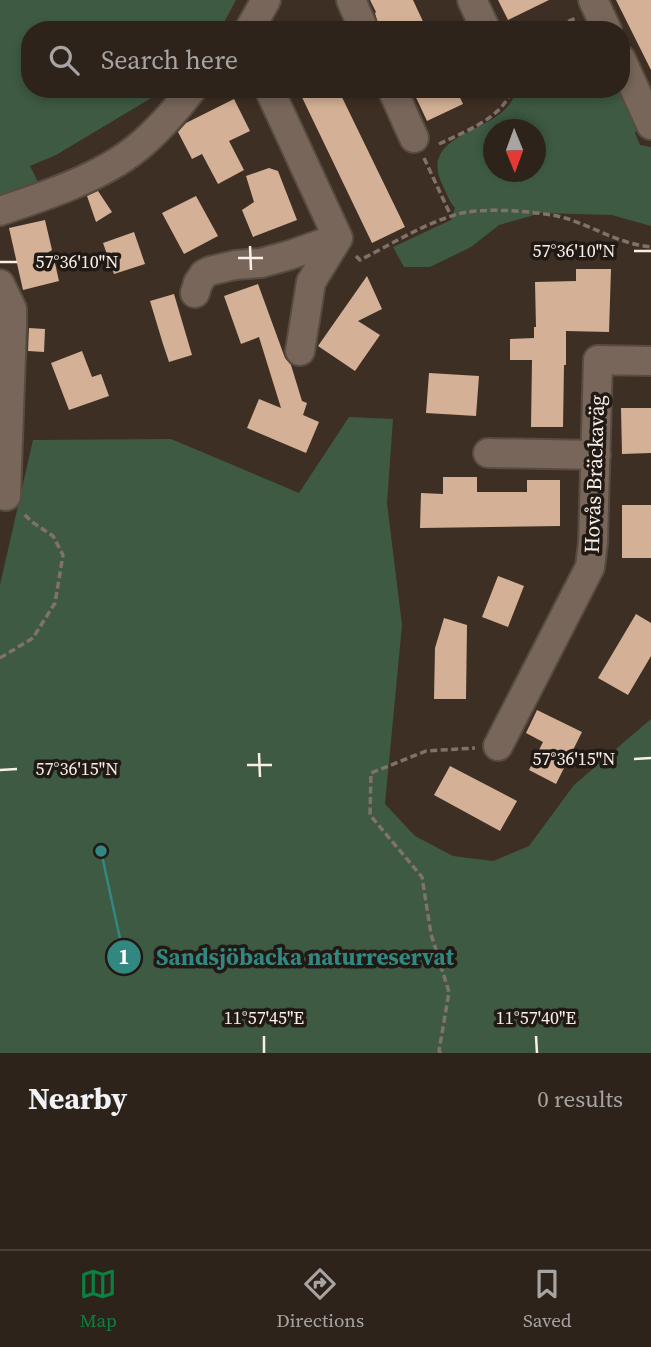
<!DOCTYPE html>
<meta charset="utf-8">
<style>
:root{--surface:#2e231b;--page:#362b24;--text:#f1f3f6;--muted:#a7a4a3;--line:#49403a;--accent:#0b8043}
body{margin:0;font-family:"Source Serif 4",serif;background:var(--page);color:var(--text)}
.compass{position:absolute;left:483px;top:119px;width:63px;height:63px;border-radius:50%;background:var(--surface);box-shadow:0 4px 10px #0003;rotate:179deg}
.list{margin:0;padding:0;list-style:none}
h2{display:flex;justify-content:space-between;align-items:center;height:91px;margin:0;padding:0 28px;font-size:30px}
h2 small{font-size:23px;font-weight:400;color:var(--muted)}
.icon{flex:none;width:38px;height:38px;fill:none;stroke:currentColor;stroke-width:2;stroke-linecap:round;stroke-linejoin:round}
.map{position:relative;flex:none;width:651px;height:1053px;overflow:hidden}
.search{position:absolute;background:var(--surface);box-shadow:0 4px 10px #0003;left:21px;right:21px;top:21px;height:77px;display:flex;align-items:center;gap:18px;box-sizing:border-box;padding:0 24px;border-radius:28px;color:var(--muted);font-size:26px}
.sheet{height:196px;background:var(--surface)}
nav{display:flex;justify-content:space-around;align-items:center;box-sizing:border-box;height:98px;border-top:2px solid var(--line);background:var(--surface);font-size:19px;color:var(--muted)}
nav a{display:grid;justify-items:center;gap:4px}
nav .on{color:var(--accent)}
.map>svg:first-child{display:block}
</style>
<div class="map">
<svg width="651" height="1053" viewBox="0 0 651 1053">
<rect width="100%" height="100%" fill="#3e2f24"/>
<path fill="#3e5a43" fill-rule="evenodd" d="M0,0h236l-16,30h-190v59h133l-5,5 -102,61 -26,11 17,34 -47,16z
M515,89h106l22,32 -8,12 5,12 11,2v79l-39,-11 -71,-2 -42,12 -28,22 -41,20h-26l-11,-20 58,-27 4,-12c-6,-7 -9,-16 -13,-24 -26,-56 70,-50 73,-95zM494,130h42v42h-42z
M349,417l44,2 -6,84 15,122 -17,179 30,32 38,20 40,5 36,-15 45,-61 77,-66v334h-651v-468l33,-145 138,-1 128,54z"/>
<path fill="#d4b196" d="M370,0h43l14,30h-47l-5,-17 1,-1z
M498,0h51l-41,20z
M616,0h35v70z
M298,89h40l67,138 -33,16z
M412,89h44l7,15 -36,17z
M234,99l16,32 -21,10 15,29 -26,14 -16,-30 -10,5 -14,-27 8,-9z
M269,168l9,3 19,49 -44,17 -11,-27 12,-8 -8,-26z
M98,191l14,21 -16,10 -9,-26z
M196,196l22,40 -34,18 -22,-41z
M45,220l7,30 -14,9 2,5 14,-5 5,22 -36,9 -14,-62z
M134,232l11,32 -31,10 -11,-31z
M576,269h35l-2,63 -43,-1v34h-2l-1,62h-32l1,-67h-22v-21l24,-1v-11h2l-1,-45 41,-1z
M367,276l15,33 -24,12 22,14 -25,36 -37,-25z
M258,284l27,74 6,7 11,36 5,2 -4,12 16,7 -13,31 -59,-25 12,-29 22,9 -22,-71 -18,7 -17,-48z
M174,294l18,61 -23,7 -6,-18 -13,-43z
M29,328l16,1 -1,23 -16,-1z
M82,351l10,26 9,-3 8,22 -40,14 -18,-47z
M429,373l50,3 -3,40 -50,-3z
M621,408h30v45l-29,1z
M443,477h34v15h50v-12h33v46l-140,2 1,-35 22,1z
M622,505h29v53h-29z
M498,576l26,10 -16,41 -26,-10z
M636,614l15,9v33l-23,39 -30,-17z
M444,618l23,7 -1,74h-32l1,-51z
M537,710l45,22 -26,52 -27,-14 14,-28 -17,-9z
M450,766l67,35 -17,30 -66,-36z"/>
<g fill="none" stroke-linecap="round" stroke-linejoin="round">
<defs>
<path id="minor" d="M351,0l13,30
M472,0l14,30
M593,0l14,30
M249,30l17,-30
M621,59l30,66
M269,89l69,149
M392,89l22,49
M0,211c45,-15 100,-33 137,-63 21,-17 39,-38 55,-59
M0,284l12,25v18l-6,169
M195,293l3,-10 6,-9 6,-3 25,-6 26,-2 29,-8 48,-17
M300,351l11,-69 27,-44
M488,453l108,2
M498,746l92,-179 3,-24 5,-183 53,1"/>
</defs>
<use href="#minor" stroke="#584b41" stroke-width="32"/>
<path stroke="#807269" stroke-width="3.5" stroke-dasharray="7 3.5" stroke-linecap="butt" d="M549,30l27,-12
M439,144c25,-12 64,-26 73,-55
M424,158l27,58
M356,256l4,4c30,-15 65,-37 98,-46 23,-7 83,-3 107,4 29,9 55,26 86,29
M0,658l33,-20 22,-35 8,-48 -10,-19 -21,-14 -8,-8
M441,1053l-2,-2 10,-59 -18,-58 -9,-57 -52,-62 1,-42 55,-22 49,-3"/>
<use href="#minor" stroke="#776659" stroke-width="28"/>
</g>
<path fill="none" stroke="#faefe8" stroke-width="2.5" d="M250,246l1,24M634,251h17M238,258h25M0,262h17M259,753l1,24M634,759l17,-1M247,765h25M0,770l17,-1M264,1036v17M536,1036l1,17"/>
<g text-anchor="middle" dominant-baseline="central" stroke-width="7" stroke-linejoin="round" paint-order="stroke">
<g font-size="21" fill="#faefe8" stroke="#201914">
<text transform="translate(594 474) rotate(-88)">Hovås Bräckaväg</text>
</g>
</g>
<g font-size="18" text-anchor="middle" fill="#faefe8" stroke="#201914" stroke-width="7" stroke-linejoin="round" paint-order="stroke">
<text x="574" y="257">57°36'10"N</text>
<text x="77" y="268">57°36'10"N</text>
<text x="574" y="765">57°36'15"N</text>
<text x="77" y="775">57°36'15"N</text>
<text x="264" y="1024">11°57'45"E</text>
<text x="536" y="1024">11°57'40"E</text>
</g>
<path fill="none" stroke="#328880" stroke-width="2.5" d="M101 851L124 957"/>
<g fill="#328880" stroke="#201914" stroke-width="2.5">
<circle cx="101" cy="851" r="7"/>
<circle cx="124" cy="957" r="18"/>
</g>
<g font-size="21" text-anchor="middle" font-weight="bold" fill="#fff">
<text x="124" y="964">1</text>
</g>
<g font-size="23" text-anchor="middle" font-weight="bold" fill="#328880" stroke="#201914" stroke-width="7" stroke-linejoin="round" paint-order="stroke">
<text x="305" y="965">Sandsjöbacka naturreservat</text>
</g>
</svg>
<svg class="compass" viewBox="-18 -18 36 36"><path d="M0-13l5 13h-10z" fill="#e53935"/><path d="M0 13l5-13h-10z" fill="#a7a4a3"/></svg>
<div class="search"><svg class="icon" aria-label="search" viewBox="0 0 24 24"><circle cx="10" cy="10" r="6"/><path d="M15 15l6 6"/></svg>Search here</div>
</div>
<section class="sheet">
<h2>Nearby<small>0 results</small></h2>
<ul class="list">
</ul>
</section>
<nav>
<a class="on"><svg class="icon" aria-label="map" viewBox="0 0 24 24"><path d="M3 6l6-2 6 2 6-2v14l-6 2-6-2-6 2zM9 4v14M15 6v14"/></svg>Map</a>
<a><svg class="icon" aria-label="directions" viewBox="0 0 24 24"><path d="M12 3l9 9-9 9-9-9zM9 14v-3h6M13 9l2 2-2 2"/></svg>Directions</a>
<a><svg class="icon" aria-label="saved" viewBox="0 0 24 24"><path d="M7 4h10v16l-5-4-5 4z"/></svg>Saved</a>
</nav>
